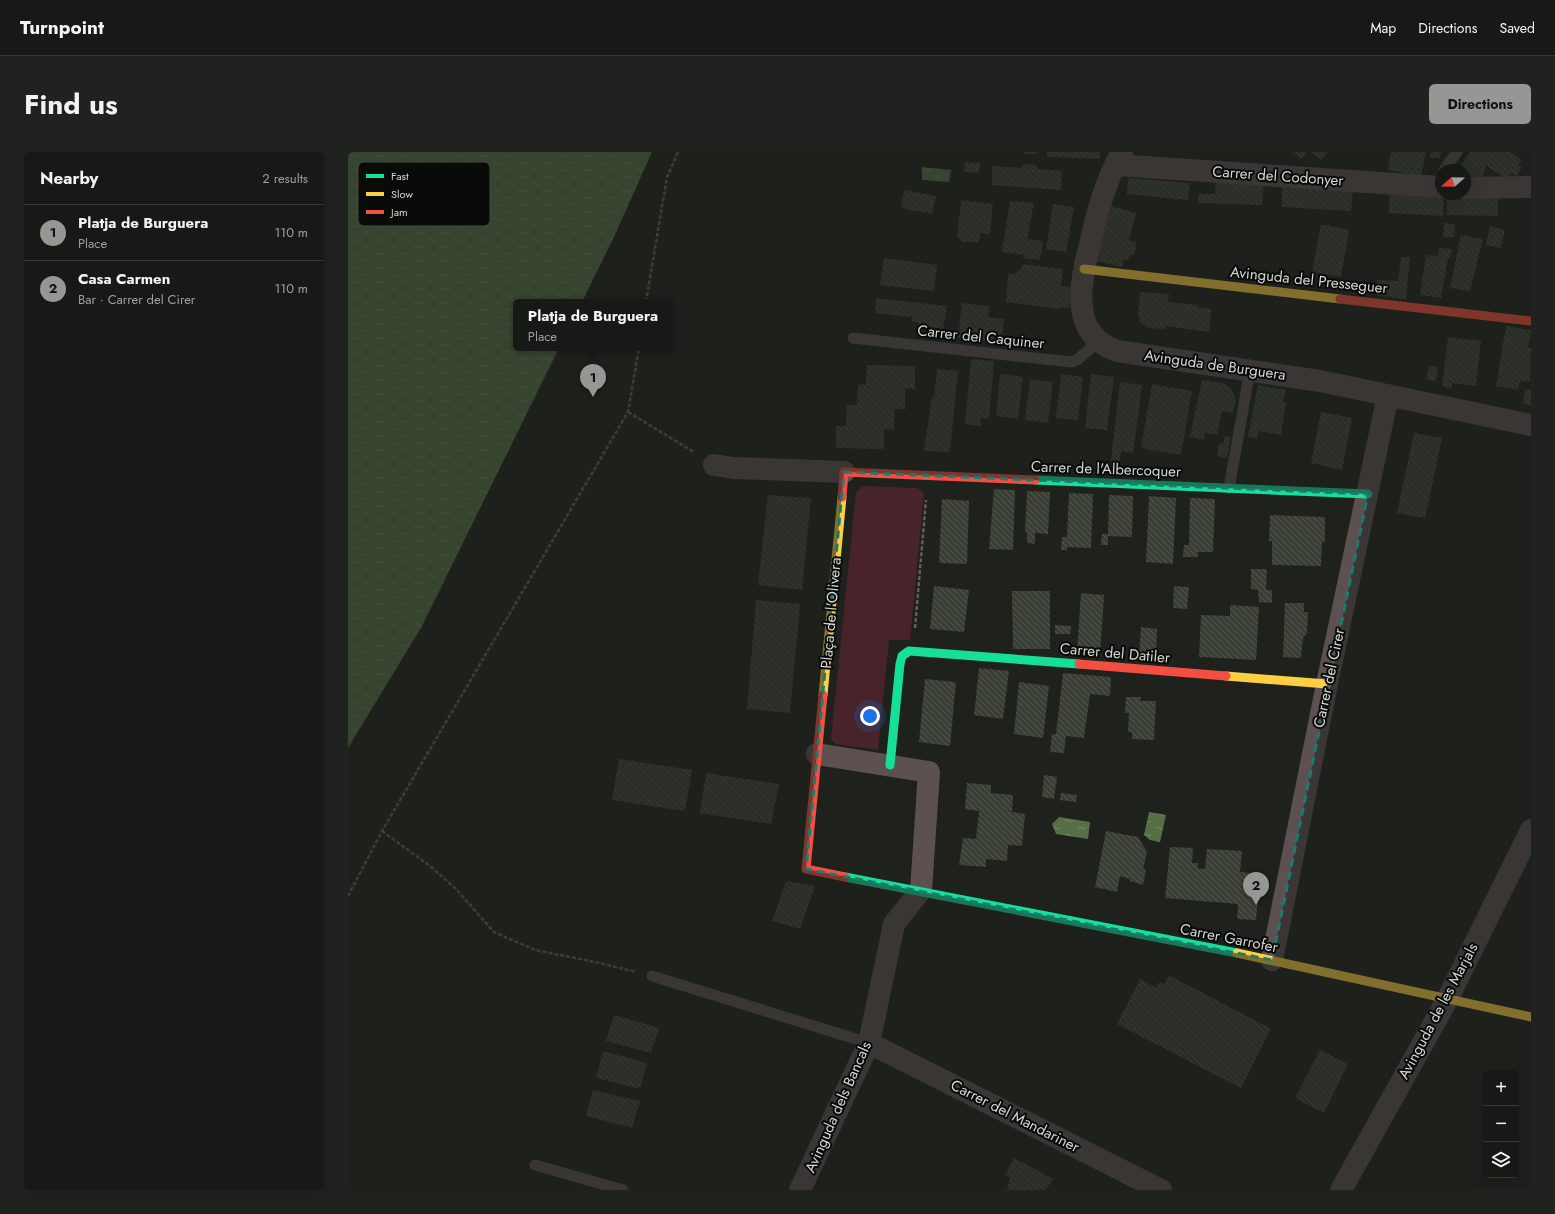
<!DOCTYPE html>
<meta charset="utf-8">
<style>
:root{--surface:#161915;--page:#1f221e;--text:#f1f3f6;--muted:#9ea0a0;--line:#353834;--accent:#949792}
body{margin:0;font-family:Jost,sans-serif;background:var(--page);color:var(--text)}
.controls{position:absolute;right:12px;bottom:12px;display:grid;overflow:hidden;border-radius:6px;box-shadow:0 4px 16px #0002}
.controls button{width:36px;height:36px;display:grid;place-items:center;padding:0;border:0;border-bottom:1px solid var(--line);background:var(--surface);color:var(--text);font:20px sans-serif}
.compass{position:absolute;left:1087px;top:12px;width:36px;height:36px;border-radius:50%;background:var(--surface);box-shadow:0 4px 16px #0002;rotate:250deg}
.you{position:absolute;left:522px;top:564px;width:14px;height:14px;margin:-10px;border:3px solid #fff;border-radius:50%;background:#1a73e8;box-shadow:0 0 0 6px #1a73e833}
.badge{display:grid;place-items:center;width:26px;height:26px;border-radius:50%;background:var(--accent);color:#111;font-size:13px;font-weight:700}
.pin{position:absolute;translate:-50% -33px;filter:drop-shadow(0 1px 2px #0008)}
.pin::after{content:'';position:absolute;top:21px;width:14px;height:12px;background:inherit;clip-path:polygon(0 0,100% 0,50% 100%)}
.popup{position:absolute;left:165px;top:147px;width:160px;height:52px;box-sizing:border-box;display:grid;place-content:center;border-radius:6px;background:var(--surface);filter:drop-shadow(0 1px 3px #0005);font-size:13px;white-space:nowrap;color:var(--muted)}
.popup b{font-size:15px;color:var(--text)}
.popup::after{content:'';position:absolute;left:50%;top:100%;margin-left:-8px;border:8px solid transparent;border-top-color:var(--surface)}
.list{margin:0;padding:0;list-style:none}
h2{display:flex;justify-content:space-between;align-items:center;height:52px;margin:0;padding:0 16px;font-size:17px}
h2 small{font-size:13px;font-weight:400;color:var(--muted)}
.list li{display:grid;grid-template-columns:26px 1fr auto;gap:12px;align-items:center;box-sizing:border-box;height:56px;padding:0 16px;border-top:1px solid var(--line)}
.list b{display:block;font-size:15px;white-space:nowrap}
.list p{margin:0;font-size:13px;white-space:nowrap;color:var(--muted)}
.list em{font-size:13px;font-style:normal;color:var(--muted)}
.icon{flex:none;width:22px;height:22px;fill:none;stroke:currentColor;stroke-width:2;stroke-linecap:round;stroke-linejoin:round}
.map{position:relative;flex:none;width:1183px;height:1038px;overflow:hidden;border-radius:6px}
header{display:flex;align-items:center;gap:24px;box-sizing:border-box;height:56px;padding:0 20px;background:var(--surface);border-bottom:1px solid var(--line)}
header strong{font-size:19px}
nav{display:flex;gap:22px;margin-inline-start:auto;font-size:14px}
.intro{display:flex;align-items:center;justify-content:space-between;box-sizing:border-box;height:96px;padding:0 24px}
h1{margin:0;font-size:28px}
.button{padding:10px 18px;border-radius:6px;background:var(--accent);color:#111;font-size:14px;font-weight:700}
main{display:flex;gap:24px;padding:0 24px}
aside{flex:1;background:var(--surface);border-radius:6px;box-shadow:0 4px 16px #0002}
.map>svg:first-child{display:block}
</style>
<header>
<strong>Turnpoint</strong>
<nav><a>Map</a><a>Directions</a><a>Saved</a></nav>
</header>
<div class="intro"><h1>Find us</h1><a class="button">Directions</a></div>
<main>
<aside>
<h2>Nearby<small>2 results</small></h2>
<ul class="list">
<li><span class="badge">1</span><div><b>Platja de Burguera</b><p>Place</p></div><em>110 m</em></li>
<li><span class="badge">2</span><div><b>Casa Carmen</b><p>Bar · Carrer del Cirer</p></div><em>110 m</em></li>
</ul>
</aside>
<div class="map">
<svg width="1183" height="1038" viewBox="0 0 1183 1038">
<defs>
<pattern id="water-ripples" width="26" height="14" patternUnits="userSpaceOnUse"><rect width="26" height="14" fill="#576f47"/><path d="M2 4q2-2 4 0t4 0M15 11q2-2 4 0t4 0" fill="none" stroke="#768969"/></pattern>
<pattern id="building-back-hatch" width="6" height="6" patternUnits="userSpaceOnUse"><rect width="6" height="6" fill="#393f35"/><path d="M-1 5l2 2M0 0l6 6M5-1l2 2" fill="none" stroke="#555a51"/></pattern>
</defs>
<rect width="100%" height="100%" fill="#1e211c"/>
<path fill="#48242a" d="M515,334l54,2 7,5 -14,147h-21l-11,110 -42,-6 -5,-5 25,-247z"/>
<path fill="url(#water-ripples)" d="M0,0h304l-38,85 -32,65h-66v46h43l-137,278 -74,122z
M574,15l29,3 -2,12 -27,-2z
M801,660l17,3 -6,27 -10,-2 -6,-5z
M711,665l31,5 -2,17 -32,-5 -4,-10z"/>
<path fill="url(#building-back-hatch)" d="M675,0h14v2h-14z
M699,0h53v7l-53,-2z
M945,0h15l-7,7z
M963,0h17l-7,8z
M1043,0h35l-5,24 -33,-6z
M1083,0h10l-1,6 -10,-1z
M1122,0h40l11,8 -3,5 4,3 -6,8 -4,-3 -5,7 -21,-15 -3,13 -18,-2v-6h-7z
M617,10l15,1 -1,10 -15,-1z
M676,12l12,1 2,4 24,2 -1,19 -69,-5v-19l30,2z
M780,26l62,5 -2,17 -61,-6z
M868,27l48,4 -2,22 -64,-2v-9h17z
M934,32l71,5 -2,22 -69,-4z
M556,38l32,6 -4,18 -31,-6z
M1042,39l54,4 -1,21 -54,-3z
M1099,42l51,1v21l-51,-1z
M613,48l32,4 -3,30 -10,-1 -1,9h-17l-5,-5z
M662,49l24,2 -7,36 16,2 -3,19 -17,-2 1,-3 -22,-3z
M705,52l21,3 -8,45 -20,-3z
M763,54l25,7 -7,27 8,2 -3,13h-4l-2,5 -4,-1 -2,8 -26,-6z
M1096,71l11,1 -1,13h-11z
M973,72l28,6 -8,47 -29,-5z
M1142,74l15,4 -4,18 -15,-3z
M1113,83l22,4 -13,52 -20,-3z
M1091,96l13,1 -2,9h-2l-7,40 -21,-3 6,-40 12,1z
M1053,105h9l-4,42 -31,-4 2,-15 21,1z
M536,106l53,7 -3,26 -54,-6z
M674,112l41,5 -2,17 11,1 -3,21 -10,-1v2l-53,-7 2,-28h6l7,-5z
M792,140l29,2 -1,8 30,3v3l13,1 -2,23 -44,-6v3l-17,-1 -8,-7 -2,-7z
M528,146l71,8 -4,23 -25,-4 1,-2 -7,-2v-4l-37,-4z
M614,151l27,3 -1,11 16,2 -3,24 -43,-5z
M1158,174l25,4 -3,18h3l-1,34 -10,-1 -2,9 -22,-4z
M1100,185l33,4 -5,45 -24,-3v6l-10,-3z
M623,207l23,2 -5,58 -8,-1v8l-16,-2z
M519,213l48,1v23l-10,-1v21h-10l-1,21 -10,-1v20l-48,-1v-22h10l1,-21h10l1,-21 8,1z
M1081,214l9,1 -2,14 -10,-2z
M589,217l21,2 -8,81 -26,-1 8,-54 2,1z
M652,222l23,3 -5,42 -22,-3z
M713,222l22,3 -5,43 -22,-2z
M743,222l23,3 -7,53 -22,-2z
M682,227l23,3 -5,41 -23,-3z
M854,228l21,3 8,5 5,12 -3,13 -11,-2 -5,24 -12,-2 -1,7 -14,-3z
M772,230l22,3 -9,68 -12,-2 -2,17h-9z
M804,232l40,7 -11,64 -40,-7z
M910,233l28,5 -3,12 3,1 -5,32 -22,-4 -2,8 -9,-2z
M1177,237l6,1v15l-8,-1z
M973,260l31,6 -10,52 -31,-7z
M1066,281l28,5 -17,80 -28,-5z
M877,284l6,1 -4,21 -10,-2 2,-13 4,1z
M646,337l21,1 -2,60 -24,-1z
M679,339l23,1 -2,42 -13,-1v11l-8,-1v-10l-2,-1z
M721,341l24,1 -2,54 -24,-1v3h-6l1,-13h5z
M420,343l43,3 -9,92 -44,-5z
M761,343l24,1 -1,41 -24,-1v9h-7l1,-11h6z
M801,344l27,2 -3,66 -27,-2z
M842,346l25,1 -2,53h-15v5h-15l1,-12h5z
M594,347l27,2 -2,63 -28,-1z
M922,363l55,2v25h-3l-1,24 -49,-1v-24h-3z
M903,417h16l-1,21h6v13l-13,-1 -1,-12 -7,-1z
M586,434l35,4 -5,42 -34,-3z
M826,434l15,1 -2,22 -14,-1z
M664,439h38v58h-37z
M733,441l23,2 -4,59 -23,-2z
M408,448l44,4 -10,109 -43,-4z
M937,451h19v9h4l-1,21 -4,5 -2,20 -18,-1z
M882,453l29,2 -3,53 -57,-3 2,-42 29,1z
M707,473l16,1 -1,8h-15z
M793,475l16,2 -1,32 -17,-1z
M631,516l30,3 -6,48 -29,-4z
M715,521l48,4 -1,19 -20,-2 -6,44 -18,-2 -2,17 -14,-1 2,-18h4z
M577,527l31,3 -6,64 -31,-4z
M671,530l30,4 -6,52 -29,-4z
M778,545h15l-1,4h16l-2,39 -22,-1v-7h-4l1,-19h-4z
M271,607l73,11 -7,41 -73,-11z
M358,621l73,11 -8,40 -71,-11z
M696,623l13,2 -3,22 -12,-2z
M619,631l24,2v8l22,2 -1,17 13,2 -3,32 -14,-1 -1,16 -21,-2v8l-27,-2 4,-27 13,1 3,-28 -14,-2z
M713,641l16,2 -1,7 -16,-2z
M758,679l32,6 9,15 -4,17 3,1 -3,15 -13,-4v-2l-10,-3 -3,16 -22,-5z
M822,695l23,1 -1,15h6v5l7,1 2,-20 35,2 -2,21 20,2 -4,46 -19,-1 1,-15 -73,-6z
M438,729l29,5 -15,43 -28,-8z
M821,823l102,54 -30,59 -124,-64 23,-45 16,9 3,-6 5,2z
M266,863l45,13 -8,25 -45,-12z
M972,898l28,14 -24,49 -29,-15z
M255,899l44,12 -7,26 -44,-11z
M245,938l47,11 -8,27 -46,-12z
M666,1006l39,21 -7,11h-39l3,-12 -5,-3z"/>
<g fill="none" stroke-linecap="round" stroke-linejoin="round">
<path stroke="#655d5d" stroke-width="2.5" stroke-dasharray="4 2" stroke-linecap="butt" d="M298,150l21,-125 11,-25
M280,260l66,40
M567,476l11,-128
M34,679l48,35 25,22 39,44 41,18 60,12 41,10
M0,744l34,-65 246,-419 11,-64"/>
<path stroke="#5c5051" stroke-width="11" d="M1096,18l13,-18
M505,186l218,24 6,-2 22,-19
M881,336l21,-118
M304,824l217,67
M187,1013l88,25"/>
<path stroke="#5c5051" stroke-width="22" d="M774,0c-16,28 -24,57 -31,88 -10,40 -24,93 26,111l203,30 211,44
M767,13l326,22
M1117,36l66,-1
M366,313l19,3 111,4
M924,808l55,-276 61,-289
M521,891l292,147
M452,1038l69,-147 25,-119 27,-34 8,-118 -112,-18
M993,1038l106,-190 84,-170"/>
<path stroke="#16e098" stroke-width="9" d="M687,328l333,14
M542,613l10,-101 2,-8 7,-5 170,13
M497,725l392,76"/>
<path stroke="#ffcf43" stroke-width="9" d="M736,117l256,30
M878,524l101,8
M475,543l19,-198
M889,801l294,64"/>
<path stroke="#f24e42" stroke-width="9" d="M992,147l191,22
M494,345l2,-25 191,8
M731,512l147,12
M475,543l-17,174 39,8"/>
</g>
<path d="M0 0H1183V1038H0ZM496,320l524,22 -96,466 -466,-91z" fill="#1e211c" fill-opacity=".55" fill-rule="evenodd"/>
<path fill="none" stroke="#197b73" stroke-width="3" stroke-dasharray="8 5" stroke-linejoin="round" d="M496,320l524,22 -96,466 -466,-91z"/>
<g text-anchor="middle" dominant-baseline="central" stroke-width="4" stroke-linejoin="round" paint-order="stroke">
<g font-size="15" fill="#d4d7d1" stroke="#090b08">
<text transform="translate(930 24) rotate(4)">Carrer del Codonyer</text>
<text transform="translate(961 128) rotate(6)">Avinguda del Presseguer</text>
<text transform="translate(633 185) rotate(6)">Carrer del Caquiner</text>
<text transform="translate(867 213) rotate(8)">Avinguda de Burguera</text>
<text transform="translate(758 317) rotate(2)">Carrer de l'Albercoquer</text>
<text transform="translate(483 461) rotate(-85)">Plaça de l'Olivera</text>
<text transform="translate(767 501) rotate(5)">Carrer del Datiler</text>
<text transform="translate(981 526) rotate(-78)">Carrer del Cirer</text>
<text transform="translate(881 786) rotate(11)">Carrer Garrofer</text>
<text transform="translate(1090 859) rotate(-62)">Avinguda de les Marjals</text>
<text transform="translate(490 955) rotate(-66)">Avinguda dels Bancals</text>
<text transform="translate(667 964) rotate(27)">Carrer del Mandariner</text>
</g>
</g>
<rect x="10" y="10" width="132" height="64" rx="6" fill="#090b08" stroke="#464844" stroke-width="1"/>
<rect x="18" y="22" width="18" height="4" fill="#16e098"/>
<rect x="18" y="40" width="18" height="4" fill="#ffcf43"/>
<rect x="18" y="58" width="18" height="4" fill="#f24e42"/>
<g font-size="11" fill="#d4d7d1">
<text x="43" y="28">Fast</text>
<text x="43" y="46">Slow</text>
<text x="43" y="64">Jam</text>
</g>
</svg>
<div class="controls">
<button>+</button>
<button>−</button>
<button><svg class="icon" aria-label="layers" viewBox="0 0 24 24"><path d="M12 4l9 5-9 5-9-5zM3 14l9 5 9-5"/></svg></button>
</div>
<svg class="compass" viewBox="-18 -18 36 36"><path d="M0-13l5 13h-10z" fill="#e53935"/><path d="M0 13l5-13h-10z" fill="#9ea0a0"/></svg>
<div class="you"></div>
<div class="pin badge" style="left:245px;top:245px">1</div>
<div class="popup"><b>Platja de Burguera</b>Place</div>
<div class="pin badge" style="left:908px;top:753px">2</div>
</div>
</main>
